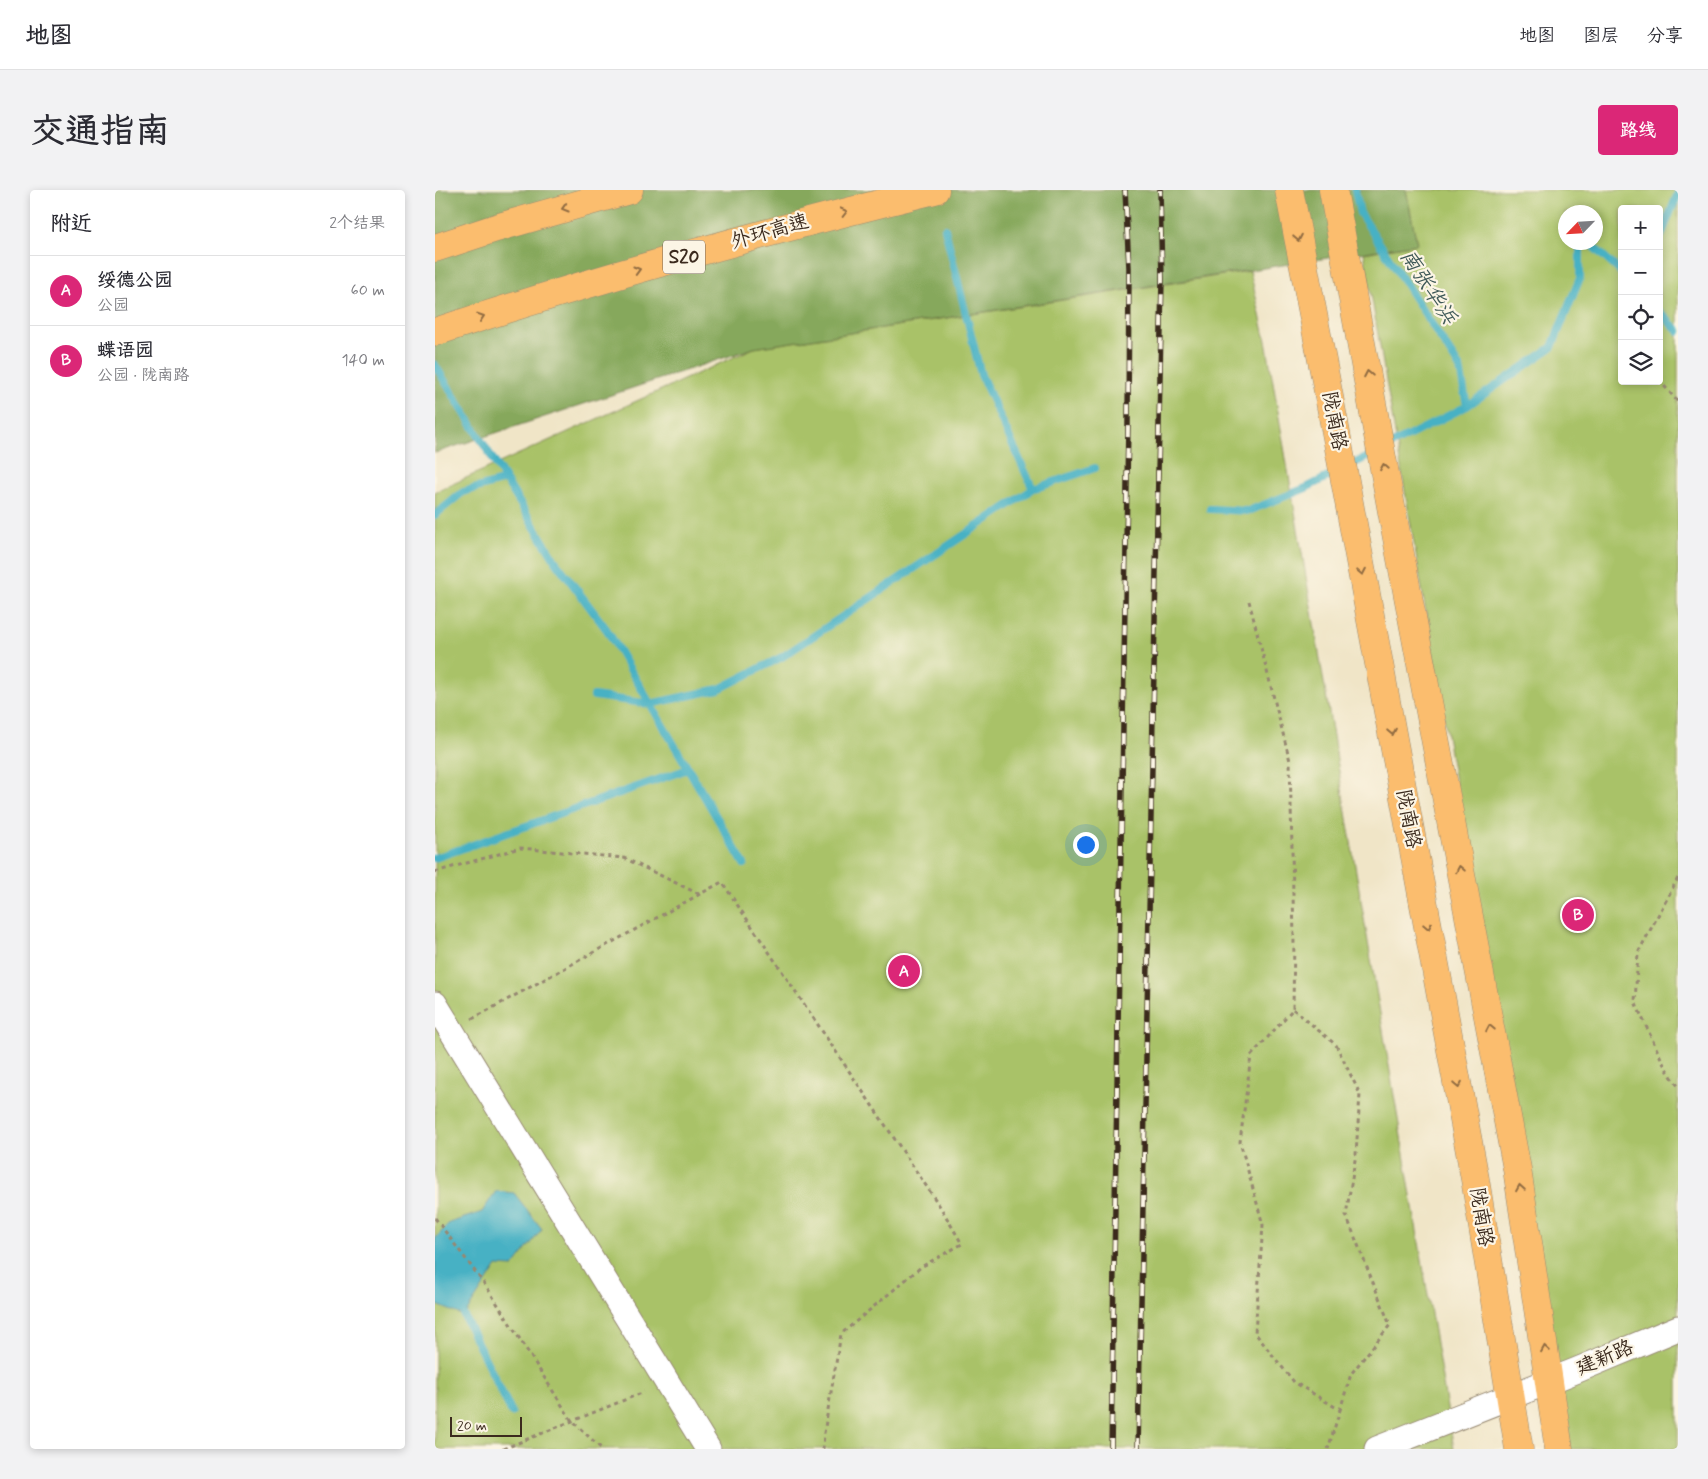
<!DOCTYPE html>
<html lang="zh">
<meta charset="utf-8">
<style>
:root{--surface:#fff;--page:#f2f2f3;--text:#2b2b33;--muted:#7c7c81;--line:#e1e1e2;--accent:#db2777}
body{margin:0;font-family:Mynerve,"LXGW WenKai TC",sans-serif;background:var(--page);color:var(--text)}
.controls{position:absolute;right:15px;top:15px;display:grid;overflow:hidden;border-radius:5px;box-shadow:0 2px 8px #0003}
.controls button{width:45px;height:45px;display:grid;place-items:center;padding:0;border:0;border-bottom:1px solid var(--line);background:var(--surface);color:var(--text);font:25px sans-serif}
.compass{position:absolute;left:1123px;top:15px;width:45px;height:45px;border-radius:50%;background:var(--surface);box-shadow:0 2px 8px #0003;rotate:245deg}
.scale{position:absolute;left:15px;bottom:12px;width:72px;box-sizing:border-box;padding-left:5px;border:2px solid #3b2a1e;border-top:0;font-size:14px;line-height:18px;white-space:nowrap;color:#3b2a1e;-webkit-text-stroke:4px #fcf5e5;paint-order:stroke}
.you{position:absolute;left:650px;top:654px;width:18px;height:18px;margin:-12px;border:4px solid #fff;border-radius:50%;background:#1a73e8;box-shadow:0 0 0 8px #1a73e833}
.badge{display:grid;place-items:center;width:32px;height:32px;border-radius:50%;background:var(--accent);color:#fff;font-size:16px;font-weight:700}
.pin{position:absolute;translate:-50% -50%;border:2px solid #fff;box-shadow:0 1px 5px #0006}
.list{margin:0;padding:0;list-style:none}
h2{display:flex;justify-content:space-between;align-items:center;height:65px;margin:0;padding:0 20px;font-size:21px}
h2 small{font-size:16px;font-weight:400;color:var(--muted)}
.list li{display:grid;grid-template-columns:32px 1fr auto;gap:15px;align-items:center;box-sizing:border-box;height:70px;padding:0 20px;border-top:1px solid var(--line)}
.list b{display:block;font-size:19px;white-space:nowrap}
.list p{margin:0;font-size:16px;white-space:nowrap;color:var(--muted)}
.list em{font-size:16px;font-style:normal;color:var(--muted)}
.icon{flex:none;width:28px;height:28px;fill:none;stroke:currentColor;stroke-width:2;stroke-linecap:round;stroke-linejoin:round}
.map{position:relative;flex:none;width:1243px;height:1259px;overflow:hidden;border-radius:5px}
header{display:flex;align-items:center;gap:30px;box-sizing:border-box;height:70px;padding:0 25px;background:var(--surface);border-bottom:1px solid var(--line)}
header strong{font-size:24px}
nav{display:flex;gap:28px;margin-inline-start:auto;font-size:18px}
.intro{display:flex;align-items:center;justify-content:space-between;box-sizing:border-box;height:120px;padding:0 30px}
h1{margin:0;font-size:35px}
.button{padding:12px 22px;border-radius:5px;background:var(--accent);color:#fff;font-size:18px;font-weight:700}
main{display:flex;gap:30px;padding:0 30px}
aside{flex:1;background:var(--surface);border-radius:5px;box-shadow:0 2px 8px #0003}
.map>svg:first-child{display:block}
</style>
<header>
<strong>地图</strong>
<nav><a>地图</a><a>图层</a><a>分享</a></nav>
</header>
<div class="intro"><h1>交通指南</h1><a class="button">路线</a></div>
<main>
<aside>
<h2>附近<small>2个结果</small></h2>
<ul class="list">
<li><span class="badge">A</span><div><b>绥德公园</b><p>公园</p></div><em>60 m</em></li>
<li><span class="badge">B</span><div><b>蝶语园</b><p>公园 · 陇南路</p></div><em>140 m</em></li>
</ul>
</aside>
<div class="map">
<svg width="1243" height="1259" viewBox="0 0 1243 1259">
<rect width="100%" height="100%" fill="#fcf5e5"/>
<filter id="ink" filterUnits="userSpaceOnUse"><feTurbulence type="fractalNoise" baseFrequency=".02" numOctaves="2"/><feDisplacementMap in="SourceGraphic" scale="10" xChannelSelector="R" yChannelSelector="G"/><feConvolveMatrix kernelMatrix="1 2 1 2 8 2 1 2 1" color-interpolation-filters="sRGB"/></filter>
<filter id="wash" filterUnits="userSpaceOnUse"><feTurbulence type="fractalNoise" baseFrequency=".0096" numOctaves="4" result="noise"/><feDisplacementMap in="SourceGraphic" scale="20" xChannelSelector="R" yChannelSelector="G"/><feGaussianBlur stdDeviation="1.12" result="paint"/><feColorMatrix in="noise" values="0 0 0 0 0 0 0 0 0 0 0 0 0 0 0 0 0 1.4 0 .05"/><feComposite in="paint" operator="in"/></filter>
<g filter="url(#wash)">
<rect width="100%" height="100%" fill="#f0e5c7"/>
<path fill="#a9c268" stroke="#727643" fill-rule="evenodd" d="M971,0h272v1259h-108l-206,-1196 53,-9zM1187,19h37v172h-37zM1130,22h30v30h-30z
M815,81l16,70 188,1108h-1019v-957l319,-144z"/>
<path fill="#86a85c" stroke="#60693d" d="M0,0h971l11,54 -663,104 -319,105z"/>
<path fill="#46b1c4" stroke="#406e71" d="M61,1001l18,2 28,36 -29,38 -16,-1 -33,50 -29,-12v-65l14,-16 33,-11z"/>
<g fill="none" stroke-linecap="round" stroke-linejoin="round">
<path stroke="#46b1c4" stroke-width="8" d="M920,0l5,23 100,155 7,38
M510,39l36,146 52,114
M1224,51l19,-48
M1153,52l34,31
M1224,121l19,20
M0,175l121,197 51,68 137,234
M775,319l38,2 58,-23 161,-82 85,-59 28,-69v-36
M0,325l28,-23 42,-12
M159,506l56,8 69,-15 63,-32 251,-168 62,-21
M0,668l253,-89
M29,1126l48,97"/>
</g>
</g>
<g filter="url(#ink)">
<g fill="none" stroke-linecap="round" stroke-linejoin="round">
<defs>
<path id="street" d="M0,814l273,445
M942,1259l198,-78 103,-43"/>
<path id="primary" d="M854,0l48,248 138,741 44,270
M898,0l59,322 125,657 42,280"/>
<path id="highway" d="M0,58l61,-20 133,-38
M0,142c164,-54 332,-101 500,-142"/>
</defs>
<use href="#street" stroke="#968872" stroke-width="27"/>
<use href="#primary" stroke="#968872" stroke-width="29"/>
<use href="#highway" stroke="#968872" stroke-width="29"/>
<path stroke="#968872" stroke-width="3" stroke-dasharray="4 4" stroke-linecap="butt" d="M1224,190l19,22
M814,411l41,160 4,177 -1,71 -42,47 -11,86 23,83 -8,108 39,49 46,28 -12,39
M0,682l85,-24 104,10 75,36
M1243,688l-40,75 -3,49 30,65 13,19
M858,819l43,36 24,49 -4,60 -10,61 44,110 -39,49 -11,36
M37,829l250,-137 219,326 21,36 -41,23 -80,67 -17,99 -1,16
M0,1028l51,68 86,135 30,28
M68,1259l141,-57"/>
<use href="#street" stroke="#fff" stroke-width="25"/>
<use href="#primary" stroke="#fbbd6e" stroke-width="28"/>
<use href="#highway" stroke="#fbbd6e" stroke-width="28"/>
<defs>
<path id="rail" d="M676,1259l17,-1025 1,-156 -4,-78
M703,1259l24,-1170 -2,-89"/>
</defs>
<use href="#rail" stroke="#3b2a1e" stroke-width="5.5"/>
<use href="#rail" stroke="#fcf5e5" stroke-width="4" stroke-dasharray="11" stroke-linecap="butt"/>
</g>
<defs><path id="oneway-chevron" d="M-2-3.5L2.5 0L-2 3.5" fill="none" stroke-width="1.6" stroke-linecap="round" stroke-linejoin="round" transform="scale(1.25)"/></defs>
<g stroke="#916c42">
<use href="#oneway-chevron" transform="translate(130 18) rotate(164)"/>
<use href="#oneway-chevron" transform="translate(409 22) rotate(-14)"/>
<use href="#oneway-chevron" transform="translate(863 48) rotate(79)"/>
<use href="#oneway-chevron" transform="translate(202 80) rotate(-16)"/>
<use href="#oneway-chevron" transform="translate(46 127) rotate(-18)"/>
<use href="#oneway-chevron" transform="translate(933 184) rotate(-101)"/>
<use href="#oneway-chevron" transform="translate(949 277) rotate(-100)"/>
<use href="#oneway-chevron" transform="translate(927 382) rotate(79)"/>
<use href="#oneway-chevron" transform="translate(957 542) rotate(79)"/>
<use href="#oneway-chevron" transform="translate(1025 679) rotate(-101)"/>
<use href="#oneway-chevron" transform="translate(993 736) rotate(79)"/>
<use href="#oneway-chevron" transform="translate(1055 838) rotate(-101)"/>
<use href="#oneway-chevron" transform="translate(1023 895) rotate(79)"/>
<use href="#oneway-chevron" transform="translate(1085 998) rotate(-99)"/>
<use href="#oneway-chevron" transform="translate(1110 1159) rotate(-99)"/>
</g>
</g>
<g text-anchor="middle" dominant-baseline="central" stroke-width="4.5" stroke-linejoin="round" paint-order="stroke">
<rect fill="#fcf5e5" stroke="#75675a" stroke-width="1" x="228" y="50.5" width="42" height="33" rx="4"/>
<g font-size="19" font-weight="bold" fill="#3b2a1e">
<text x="249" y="67">S20</text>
</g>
<g font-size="20" fill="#3b2a1e" stroke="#fcf5e5">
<text transform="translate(335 42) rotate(-16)">外环高速</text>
<text transform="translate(899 231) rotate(79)">陇南路</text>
<text transform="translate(973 629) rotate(79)">陇南路</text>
<text transform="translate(1046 1027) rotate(81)">陇南路</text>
<text transform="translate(1170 1168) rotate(-23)">建新路</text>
</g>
<g font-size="21" font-style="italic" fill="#3f5958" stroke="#fcf5e5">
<text transform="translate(993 97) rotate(57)">南张华浜</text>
</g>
</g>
</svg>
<div class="controls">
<button>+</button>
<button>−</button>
<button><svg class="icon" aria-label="locate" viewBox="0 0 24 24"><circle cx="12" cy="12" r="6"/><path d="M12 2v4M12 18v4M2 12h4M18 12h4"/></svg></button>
<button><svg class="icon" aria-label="layers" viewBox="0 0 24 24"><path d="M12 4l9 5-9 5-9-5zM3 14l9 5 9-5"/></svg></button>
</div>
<svg class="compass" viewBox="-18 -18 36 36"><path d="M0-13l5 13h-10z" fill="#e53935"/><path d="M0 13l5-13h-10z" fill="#7c7c81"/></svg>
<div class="scale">20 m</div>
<div class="you"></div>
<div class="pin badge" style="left:469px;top:781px">A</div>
<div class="pin badge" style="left:1143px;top:725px">B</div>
</div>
</main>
